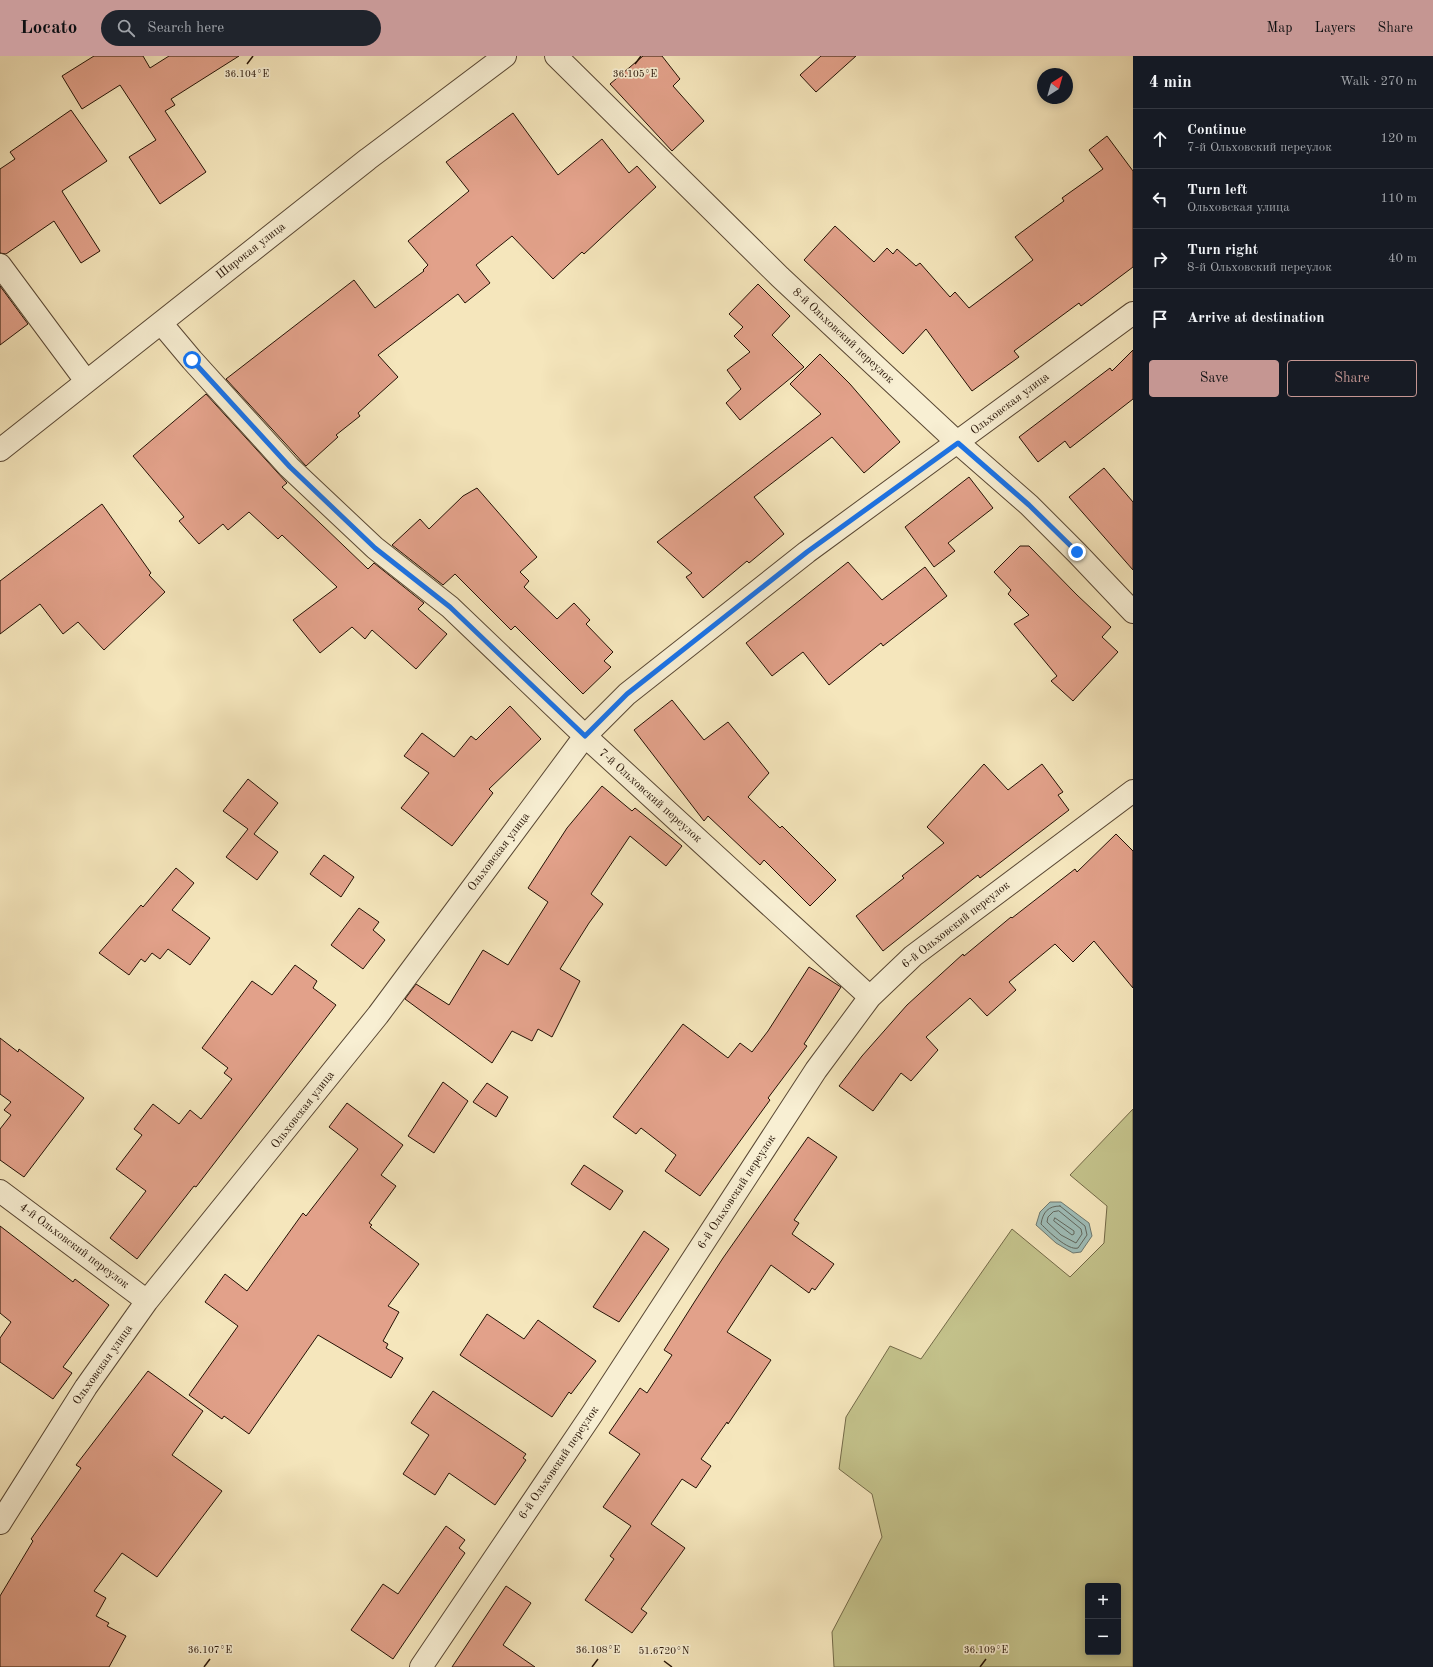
<!DOCTYPE html>
<meta charset="utf-8">
<style>
:root{--surface:#171b24;--page:#20242c;--text:#f1f3f6;--muted:#9ea1a6;--line:#363941;--accent:#c59692}
body{margin:0;font-family:"Old Standard TT",serif;background:var(--page);color:var(--text)}
.controls{position:absolute;right:12px;bottom:12px;display:grid;overflow:hidden;border-radius:4px;box-shadow:0 2px 10px #0003}
.controls button{width:36px;height:36px;display:grid;place-items:center;padding:0;border:0;border-bottom:1px solid var(--line);background:var(--surface);color:var(--text);font:20px sans-serif}
.compass{position:absolute;left:1037px;top:12px;width:36px;height:36px;border-radius:50%;background:var(--surface);box-shadow:0 2px 10px #0003;rotate:37deg}
.stop{position:absolute;width:12px;height:12px;margin:-9px;border:3px solid #1a73e8;border-radius:50%;background:#fff}
.stop.end{background:#1a73e8;border-color:#fff;box-shadow:0 1px 4px #0008}
.list{margin:0;padding:0;list-style:none}
h2{display:flex;justify-content:space-between;align-items:center;height:52px;margin:0;padding:0 16px;font-size:17px}
h2 small{font-size:13px;font-weight:400;color:var(--muted)}
.list li{display:grid;grid-template-columns:26px 1fr auto;gap:12px;align-items:center;box-sizing:border-box;height:60px;padding:0 16px;border-top:1px solid var(--line)}
.list b{display:block;font-size:15px;white-space:nowrap}
.list p{margin:0;font-size:13px;white-space:nowrap;color:var(--muted)}
.list em{font-size:13px;font-style:normal;color:var(--muted)}
.actions{display:flex;gap:8px;padding:12px 16px}
.actions a{flex:1;padding:9px 0;border:1px solid var(--accent);border-radius:4px;text-align:center;font-size:14px;color:var(--accent)}
.actions .main{background:var(--accent);color:#111}
.icon{flex:none;width:22px;height:22px;fill:none;stroke:currentColor;stroke-width:2;stroke-linecap:round;stroke-linejoin:round}
.map{position:relative;flex:none;width:1133px;height:1611px;overflow:hidden}
header{display:flex;align-items:center;gap:24px;box-sizing:border-box;height:56px;padding:0 20px;background:var(--accent);color:#111}
header strong{font-size:19px}
nav{display:flex;gap:22px;margin-inline-start:auto;font-size:14px}
.search{width:280px;height:36px;background:var(--page);display:flex;align-items:center;gap:10px;box-sizing:border-box;padding:0 14px;border-radius:22px;color:var(--muted);font-size:15px}
main{display:flex}
aside{flex:1;background:var(--surface)}
.map>svg:first-child{display:block}
</style>
<header>
<strong>Locato</strong>
<div class="search"><svg class="icon" aria-label="search" viewBox="0 0 24 24"><circle cx="10" cy="10" r="6"/><path d="M15 15l6 6"/></svg>Search here</div>
<nav><a>Map</a><a>Layers</a><a>Share</a></nav>
</header>
<main>
<div class="map">
<svg width="1133" height="1611" viewBox="0 0 1133 1611">
<rect width="100%" height="100%" fill="#f5e6bc"/>
<filter id="stains"><feTurbulence type="fractalNoise" baseFrequency=".005" numOctaves="4"/><feColorMatrix values="0 0 0 0 .2 0 0 0 0 .09 0 0 0 0 .02 0 0 0 .5 -.17"/></filter>
<radialGradient id="worn" r=".72"><stop offset=".6" stop-color="#630" stop-opacity="0"/><stop offset="1" stop-color="#630" stop-opacity=".3"/></radialGradient>
<path fill="#c4c38c" stroke="#746a48" fill-rule="evenodd" d="M1133,1053v558h-299l-2,-35 50,-95 -10,-43 -33,-25 7,-52 44,-71 31,13 91,-130 58,48 34,-34 3,-37 -37,-31zM1088,1530h30v66h-30z"/>
<path fill="#9fbeb9" stroke="#6e7971" d="M1050,1146h11l28,21 3,13 -11,16 -8,1 -17,-10 -20,-18 4,-13z"/>
<g fill="none" stroke-linecap="round" stroke-linejoin="round">
<path stroke="#62685f" stroke-width="1" d="M1060,1150l25,20 2,9 -9,13c-10,3 -30,-17 -37,-24 2,-12 7,-18 19,-18z
M1059,1155l22,18 1,5 -6,9 -15,-8 -14,-13 1,-5 5,-5z
M1055,1162l19,13v3l-2,1 -18,-14z"/>
</g>
<path fill="#e2a18a" stroke="#251205" d="M94,0h49l7,12 19,-12h70l-68,43 4,6 -10,6 41,61 -46,32 -31,-47 27,-17 -36,-55 -38,24 -20,-33z
M643,0h19l18,23 -7,7 31,35 -32,30 -62,-67z
M821,0h35l-40,36 -16,-17z
M71,54l36,51 -45,30 1,2 37,58 -19,12 -27,-42 -48,33 -6,-1v-84l15,-10 -5,-7z
M513,57l45,62 44,-36 27,34 8,-7 19,21 -72,67 -2,-2 -29,27 -41,-43 -36,29 14,18 -25,20 -7,-9 -80,61 20,22 -40,36 2,3 -24,19 2,2 -32,29 -80,-87 128,-99 21,28 49,-37 -1,-1 5,-5 -20,-24 61,-50 -23,-29z
M1107,80l26,35v96l-52,39 -2,-3 -65,48 5,6 -47,34 -46,-62 -23,25 -99,-94 31,-34 39,36 13,-14 6,6 4,-5 19,17 4,-3 30,34 5,-5 14,16 64,-48 -18,-23 49,-36 -2,-3 41,-29 -14,-19z
M758,228l32,32 -18,19 32,32 -64,53 -14,-17 15,-14 -14,-19 23,-18 -16,-16 9,-9 -14,-13z
M0,230l28,38 -28,21z
M1133,294v49l-63,49 -5,-7 -27,21 -19,-25 91,-69 2,3z
M820,298l30,30 50,58 -36,31 -32,-36 -78,60 30,37 -35,29 -2,-2 -44,37 -17,-21 6,-4 -35,-31 164,-128 -31,-30z
M206,338l81,89 -5,4 39,37 47,45 6,-6 50,40 -6,6 29,25 -31,35 -44,-39 -7,9 -13,-12 -32,26 -27,-33 44,-33 -55,-52 -4,4 -29,-27 -21,18 -5,-6 -24,20 -20,-23 5,-4 -51,-61z
M1104,412l29,34v68l-64,-73z
M969,421l24,31 -45,35 7,8 -21,16 -29,-40z
M477,432l60,69 -17,15 9,9 -5,6 33,32 17,-16 16,17 -4,4 27,28 -9,9 7,6 -28,27 -68,-68 -4,4 -56,-56 -12,11 -51,-40 28,-26 9,10 34,-33z
M102,448l49,69 -2,2 16,17 -61,58 -26,-28 -15,12 -23,-30 -40,30v-53z
M1020,490h9l48,49 34,32 -9,10 16,15 -45,49 -22,-20 6,-5 -43,-52 15,-9 -21,-21 3,-4 -17,-18z
M848,506l34,38 43,-33 22,29 -64,50 -2,-3 -52,42 -26,-33 -31,24 -26,-33z
M672,644l32,40 24,-18 41,51 -21,24 32,31 2,-2 54,54 -26,26 -46,-46 -4,5 -52,-49 -4,5 -70,-91z
M510,650l31,33 -52,50 4,4 -41,53 -51,-38 28,-35 -25,-17 18,-23 32,24 17,-21 5,4z
M984,708l24,26 34,-26 21,28 -5,3 11,15 -89,68 -2,-3 -95,76 -27,-35 48,-38 -2,-2 42,-33 -17,-16z
M248,723l30,24 -24,31 24,18 -21,28 -31,-23 22,-28 -25,-18z
M602,730l30,25 3,-3 47,38 -16,20 -36,-30 -39,58 12,10 -14,19 -29,46 20,12 -28,56 -14,-8 -6,12 -20,-10 -20,32 -87,-64 11,-15 33,21 34,-55 25,15 40,-63 -20,-14 39,-60z
M1116,778l17,17v137l-39,-47 -21,21 -18,-18 -46,38 7,8 -29,26 -17,-18 -44,39 12,13 -27,31 -10,-8 -28,38 -34,-25 23,-30 45,-51 56,-51 1,2 47,-39 1,1 63,-49 2,3z
M324,799l30,22 -13,20 -31,-23z
M176,812l18,15 -22,27 38,28 -20,27 -22,-16 -8,10 -8,-6 -7,9 -4,-3 -12,16 -30,-22 42,-48 2,2z
M359,852l20,14 -6,8 12,10 -22,29 -32,-24z
M295,909l22,16 -4,7 23,17 -140,182 -2,-1 -57,73 -27,-21 36,-47 -30,-22 26,-34 -8,-6 19,-25 26,20 11,-14 11,9 31,-40 -8,-6 4,-5 -26,-20 50,-67 20,14z
M809,911l32,20 -37,57 3,2 -39,52 2,2 -70,96 -35,-25 11,-16 -35,-27 -5,6 -23,-17 70,-93 45,34 12,-15 12,9 16,-21z
M0,982l18,14 1,-3 65,49 -60,79 -24,-17v-31l11,-14 -7,-5 7,-8 -11,-8z
M443,1026l25,19 -34,52 -26,-17z
M487,1027l21,14 -12,20 -23,-15z
M347,1047l56,42 -22,30 15,11 -27,37 3,2 -2,2 49,37 -31,42 11,6 -16,29 5,3 -2,4 17,10 -12,20 -73,-43 -69,99 -25,-18 -2,3 -33,-24 49,-69 -33,-24 20,-28 22,17 56,-78 3,3 52,-67 -29,-22z
M808,1081l29,20 -43,63 5,3 -7,11 42,30 -19,26 -3,-2 -3,5 -38,-28 -44,67 44,28 -43,64 -1,-2 -26,37 10,7 -15,22 -14,-9 -31,45 34,24 -44,61 6,4 -15,20 -47,-33 29,-41 -4,-3 21,-30 -28,-19 37,-53 -31,-21 31,-45 7,5 25,-38 -8,-5 31,-49 28,-43z
M584,1109l39,26 -13,19 -39,-26z
M0,1170l73,56 2,-3 34,26 -46,62 9,6 -19,26 -53,-37v-24l11,-16 -11,-9z
M644,1175l25,18 -50,73 -26,-15z
M487,1258l37,25 14,-19 58,41 -25,33 -2,-2 -17,25 -92,-62z
M148,1315l55,40 -31,44 50,36 -65,86 -35,-24 -28,38 12,7 -10,18 13,7 -2,3 19,10 -17,31h-109v-71l33,-55 -2,-2 50,-71 -5,-3z
M433,1335l93,63 -3,4 3,2 -31,45 -46,-32 -14,22 -32,-21 26,-39 -18,-12z
M446,1470l19,14 -6,8 6,5 -72,106 -42,-29 32,-46 15,10z
M506,1530l25,17 -28,42 32,22h-83z"/>
<g fill="none" stroke-linecap="round" stroke-linejoin="round">
<defs>
<path id="minor" d="M556,0l224,221 178,166 71,62 48,48 56,59
M0,209l86,116
M161,267l31,37 97,107 86,81 75,59 135,129 285,261
M0,394l368,-291 137,-103
M0,1135l147,110
M0,1467l86,-136 61,-86 231,-286 207,-279 42,-42 180,-142 326,-239
M421,1611l171,-253 224,-344 54,-73 43,-41 220,-165"/>
</defs>
<use href="#minor" stroke="#594733" stroke-width="24"/>
<use href="#minor" stroke="#f8efd3" stroke-width="22"/>
</g>
<g fill="none" stroke-linecap="round" stroke-linejoin="round">
<path stroke="#1a73e8" stroke-width="5" d="M192,304l98,107 85,81 75,59 135,129 42,-42 180,-142 151,-109 71,62 48,47"/>
</g>
<path fill="none" stroke="#251205" stroke-width="1.5" d="M247,8l6,-8M635,8l6,-8M664,1605l8,6M204,1611l6,-8M592,1611l6,-8M980,1611l6,-8"/>
<g text-anchor="middle" dominant-baseline="central" stroke-width="3.5" stroke-linejoin="round" paint-order="stroke">
<g font-size="12" fill="#251205" stroke="#f8efd3">
<text transform="translate(251 195) rotate(-38)">Широкая улица</text>
<text transform="translate(843 280) rotate(43)">8-й Ольховский переулок</text>
<text transform="translate(1010 348) rotate(-37)">Ольховская улица</text>
<text transform="translate(650 740) rotate(42)">7-й Ольховский переулок</text>
<text transform="translate(499 796) rotate(-53)">Ольховская улица</text>
<text transform="translate(956 869) rotate(-38)">6-й Ольховский переулок</text>
<text transform="translate(303 1054) rotate(-52)">Ольховская улица</text>
<text transform="translate(737 1136) rotate(-57)">6-й Ольховский переулок</text>
<text transform="translate(74 1190) rotate(37)">4-й Ольховский переулок</text>
<text transform="translate(103 1309) rotate(-55)">Ольховская улица</text>
<text transform="translate(559 1407) rotate(-56)">6-й Ольховский переулок</text>
</g>
</g>
<g font-size="10" text-anchor="middle" fill="#251205" stroke="#f8efd3" stroke-width="3.5" stroke-linejoin="round" paint-order="stroke">
<text x="247" y="21">36.104°E</text>
<text x="635" y="21">36.105°E</text>
<text x="210" y="1597">36.107°E</text>
<text x="598" y="1597">36.108°E</text>
<text x="986" y="1597">36.109°E</text>
<text x="664" y="1598">51.6720°N</text>
</g>
<rect width="100%" height="100%" filter="url(#stains)"/>
<rect width="100%" height="100%" fill="url(#worn)"/>
</svg>
<div class="controls">
<button>+</button>
<button>−</button>
</div>
<svg class="compass" viewBox="-18 -18 36 36"><path d="M0-13l5 13h-10z" fill="#e53935"/><path d="M0 13l5-13h-10z" fill="#9ea1a6"/></svg>
<div class="stop" style="left:192px;top:304px"></div>
<div class="stop end" style="left:1077px;top:496px"></div>
</div>
<aside>
<h2>4 min<small>Walk · 270 m</small></h2>
<ul class="list">
<li><svg class="icon" aria-label="ahead" viewBox="0 0 24 24"><path d="M12 20V5M6 11l6-6 6 6"/></svg><div><b>Continue</b><p>7-й Ольховский переулок</p></div><em>120 m</em></li>
<li><svg class="icon" aria-label="left" viewBox="0 0 24 24"><path d="M17 20v-9H6M10 6l-5 5 5 5"/></svg><div><b>Turn left</b><p>Ольховская улица</p></div><em>110 m</em></li>
<li><svg class="icon" aria-label="right" viewBox="0 0 24 24"><path d="M7 20v-9h11M14 6l5 5-5 5"/></svg><div><b>Turn right</b><p>8-й Ольховский переулок</p></div><em>40 m</em></li>
<li><svg class="icon" aria-label="arrive" viewBox="0 0 24 24"><path d="M6 21V4h12l-3 4 3 4H6"/></svg><div><b>Arrive at destination</b></div></li>
</ul>
<div class="actions"><a class="main">Save</a><a>Share</a></div>
</aside>
</main>
